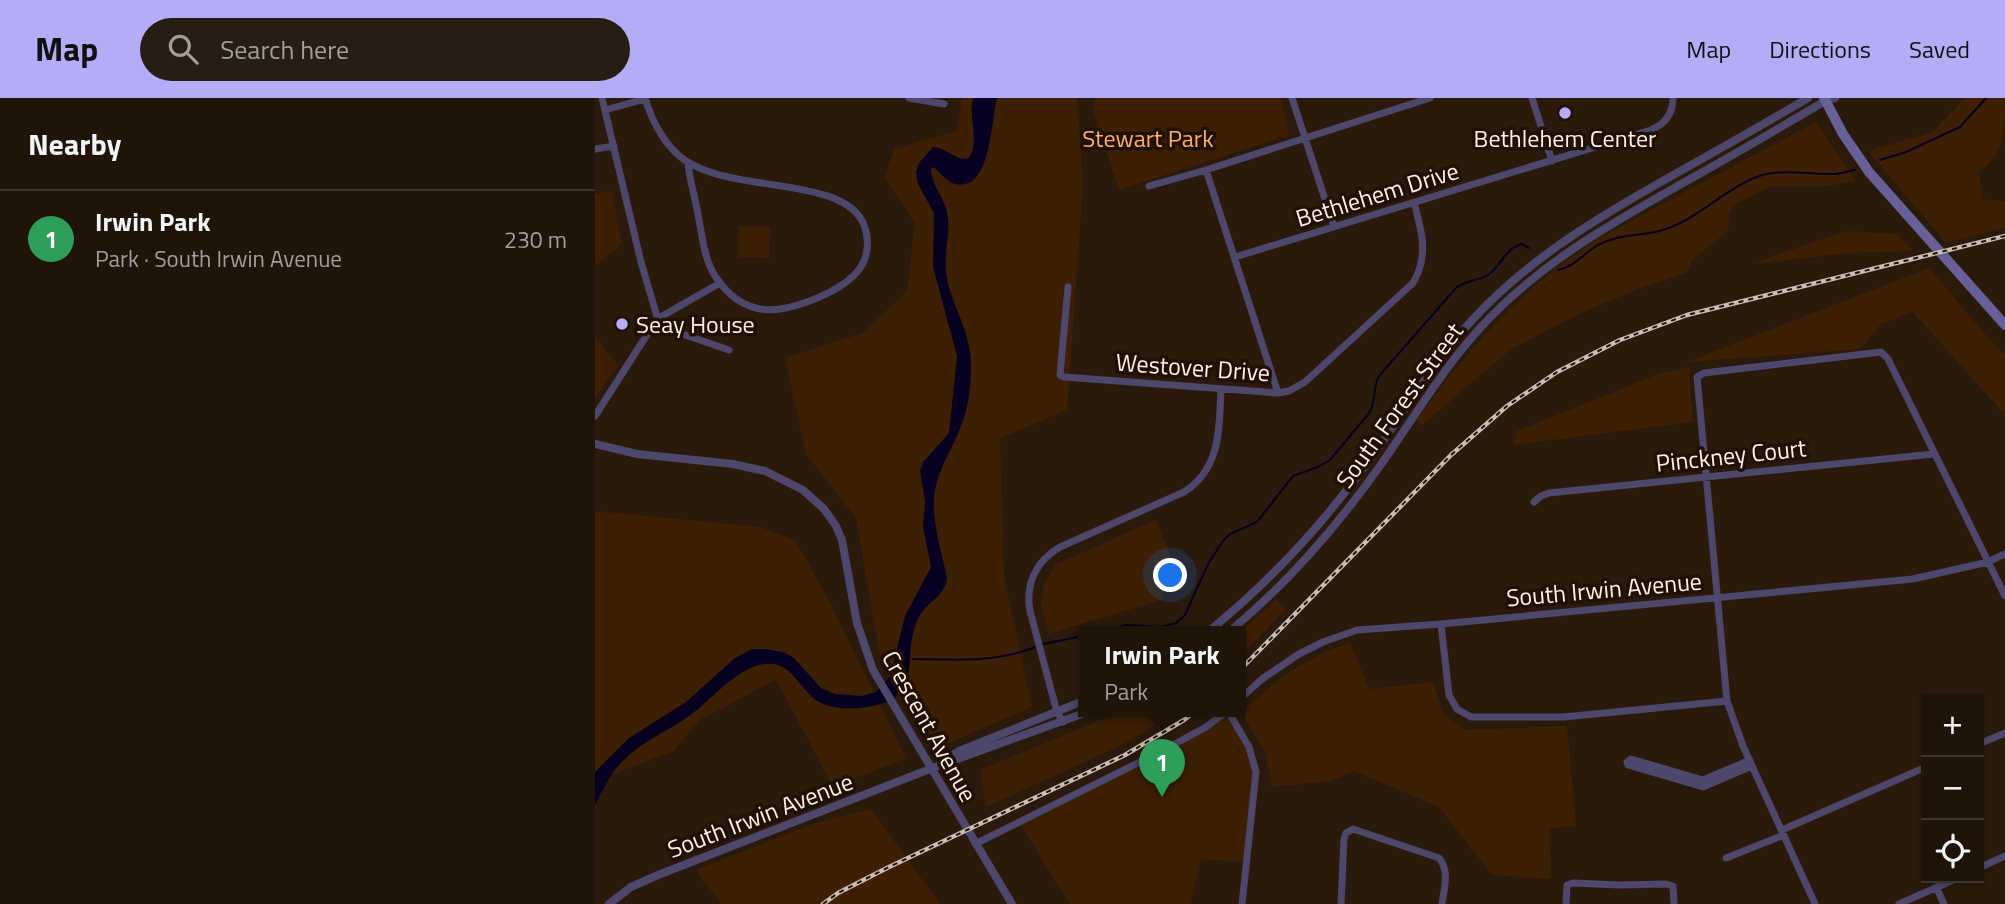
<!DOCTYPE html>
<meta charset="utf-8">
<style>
:root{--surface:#201409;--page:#281d12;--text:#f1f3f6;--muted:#a29e9c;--line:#3d332a;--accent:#b5acf8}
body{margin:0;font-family:"Titillium Web",sans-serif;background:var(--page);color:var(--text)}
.controls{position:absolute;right:21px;bottom:21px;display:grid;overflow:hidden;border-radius:0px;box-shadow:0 2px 5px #0004}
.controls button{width:63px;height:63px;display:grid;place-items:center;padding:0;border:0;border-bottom:2px solid var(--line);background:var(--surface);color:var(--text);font:35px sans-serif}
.you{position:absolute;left:576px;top:478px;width:24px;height:24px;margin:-18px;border:5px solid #fff;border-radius:50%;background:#1a73e8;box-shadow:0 0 0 10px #1a73e833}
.badge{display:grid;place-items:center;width:46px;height:46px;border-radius:50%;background:var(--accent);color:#fff;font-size:23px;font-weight:700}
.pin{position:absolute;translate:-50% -58px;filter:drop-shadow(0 2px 4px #0008)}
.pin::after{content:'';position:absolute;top:37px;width:24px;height:21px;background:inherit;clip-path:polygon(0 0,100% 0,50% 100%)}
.popup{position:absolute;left:483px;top:528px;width:168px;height:91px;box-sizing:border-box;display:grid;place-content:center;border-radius:0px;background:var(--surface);filter:drop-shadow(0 2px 5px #0005);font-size:23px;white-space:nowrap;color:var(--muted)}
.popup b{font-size:26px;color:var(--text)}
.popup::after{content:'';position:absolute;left:50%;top:100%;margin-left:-14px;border:14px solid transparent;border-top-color:var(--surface)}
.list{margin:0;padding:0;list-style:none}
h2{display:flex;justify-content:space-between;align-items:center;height:91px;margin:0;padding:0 28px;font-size:30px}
h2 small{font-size:23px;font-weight:400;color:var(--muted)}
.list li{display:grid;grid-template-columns:46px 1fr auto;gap:21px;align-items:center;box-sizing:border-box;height:98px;padding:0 28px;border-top:2px solid var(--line)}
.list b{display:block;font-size:26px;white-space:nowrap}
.list p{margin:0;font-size:23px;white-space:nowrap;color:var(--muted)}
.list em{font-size:23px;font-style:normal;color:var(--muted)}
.icon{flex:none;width:38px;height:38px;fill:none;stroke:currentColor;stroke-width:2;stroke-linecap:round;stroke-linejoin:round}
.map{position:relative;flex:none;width:1410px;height:806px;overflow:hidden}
header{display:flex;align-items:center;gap:42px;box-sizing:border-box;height:98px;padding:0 35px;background:var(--accent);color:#111}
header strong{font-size:33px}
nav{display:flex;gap:38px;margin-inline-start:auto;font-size:24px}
.search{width:490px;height:63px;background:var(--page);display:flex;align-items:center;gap:18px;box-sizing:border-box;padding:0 24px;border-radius:38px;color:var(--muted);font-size:26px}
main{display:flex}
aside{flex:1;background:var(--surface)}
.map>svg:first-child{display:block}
</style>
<header>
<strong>Map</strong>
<div class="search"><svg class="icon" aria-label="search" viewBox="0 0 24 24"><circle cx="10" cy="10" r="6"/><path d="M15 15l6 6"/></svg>Search here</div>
<nav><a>Map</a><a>Directions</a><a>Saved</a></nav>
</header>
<main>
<aside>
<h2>Nearby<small></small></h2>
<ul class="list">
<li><span class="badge" style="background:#2e9e5b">1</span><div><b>Irwin Park</b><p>Park · South Irwin Avenue</p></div><em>230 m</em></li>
</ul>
</aside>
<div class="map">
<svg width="1410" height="806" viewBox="0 0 1410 806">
<rect width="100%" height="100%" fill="#2a1a0c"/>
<path fill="#3d2004" d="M367,0h115l6,86 -16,226 -67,28 4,139 28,130 -99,43 -54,-99 -23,-133 -50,-64 -21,-96 78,-25 44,-42 8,-69 -30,-43 9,-30 63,-18z
M500,0h186l8,37 -170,55 -26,-81z
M1375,0h35c0,33 0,57 -26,73l3,28 23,2v27l-59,15 -77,-91 8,-4 55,-16 31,-32z
M1221,24l39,58 -24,6 -62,1 -33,17 -7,9 -1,18 -36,29 -5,13 -49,16 -51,21 -76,39 -90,77 -5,-5 37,-50 38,-43 46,-45 60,-44z
M17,93l10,53 -27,22v-72z
M144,128l31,1 -1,31 -31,-1z
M1251,133l51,3 16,17 -66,2 -96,11z
M1334,170l62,73 14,13v61l-92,-103 -32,12 -21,25 -173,13z
M0,239l23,28 -23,34z
M1094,269l4,55 -180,23 4,-14 144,-58z
M0,413l166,16 35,14 34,62 76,155 -73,29 -57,-108 -76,41 -27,31 -78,30z
M560,422l17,38 -11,42 -113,34 -7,-29 3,-21 11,-19z
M682,501l9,10 -45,46v-24z
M755,545l19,46 64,-7 10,32 23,16 101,-4 9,100 -26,2 1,51 -59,-4 -53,-68 -85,-36 -24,10 -58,6 -7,-35 -24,-40 46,-39 38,-21z
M527,613h55l-55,34 -136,62 -6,-37z
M632,613l27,49 -7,102 -46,-3 -11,45h-120l-51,-82 143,-71z
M276,711l69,95h-219l-25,-34 122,-48z"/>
<path fill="#080021" d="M378,0h24c-6,21 -5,94 -42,86 -8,-2 -15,-12 -22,-17l-2,2c0,14 11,26 15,39 6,20 -2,43 0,64 4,32 25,58 25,92 0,21 -2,43 -10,62 -8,22 -22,41 -26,64 -5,29 7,61 12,89 -3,19 -23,24 -30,42 -16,38 9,76 -49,86 -15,2 -32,3 -47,-4 -19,-9 -26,-36 -48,-39 -32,-4 -64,40 -88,55 -22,14 -47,25 -65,45 -10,11 -18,27 -25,41v-33l34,-34 57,-36 49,-44 17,-9h13l18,3 11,6 27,30 14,6 27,2 14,-4 14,-15 15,-61 26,-49 -8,-40 2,-26 -5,-30 3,-9 26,-29 8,-77 -24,-89 1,-54 -16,-29 -2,-12 3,-9 14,-16c14,0 22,15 36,11 11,-19 -1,-38 4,-60z"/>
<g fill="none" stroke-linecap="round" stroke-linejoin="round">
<path stroke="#080021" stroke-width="2" d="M1285,62l26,-8 54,-25 26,-29
M963,172c16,-3 26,-17 40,-25 22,-12 45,-8 68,-16 32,-11 57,-38 88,-51 27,-11 53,-3 80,-4 7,0 14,-3 21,-4
M512,533l18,-6 36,2 15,-4 9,-8 23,-51 15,-23 7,-7 27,-12 36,-46 25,-9 12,-7 40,-48c6,-12 3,-25 9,-36l77,-88c10,-8 22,-7 32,-13 14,-10 17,-27 34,-31l7,4
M448,546l40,-8
M318,561c43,1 84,4 125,-13"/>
<path stroke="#4d486b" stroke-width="7" d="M7,0l39,164 18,61 6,5 64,22
M50,0c6,20 16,40 31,55 45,44 167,19 188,72 6,15 4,34 -6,46 -19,22 -74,45 -102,37 -16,-4 -29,-15 -38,-28 -15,-19 -16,-48 -21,-71 -3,-16 -8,-31 -9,-47
M314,0l35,6
M697,0l42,129
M937,0l20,63
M10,12l40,-11
M0,51l19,-3
M611,72l72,223
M554,88l57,-16 224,-72
M640,159l416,-127c14,-6 22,-16 22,-32
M473,189l-8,88 4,2 214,16 11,-2 16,-9 108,-99c16,-27 9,-52 1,-80
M0,318l62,-97 63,-36
M939,404l7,-6 8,-3 385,-39
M846,526l8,71 8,14 14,8h93l163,-16
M646,600l21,-19 37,-25 24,-12 34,-12 84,-6 472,-45 75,-17 17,-8
M633,613l21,36 7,25 -14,132
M468,624l-6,-10 -27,-101c-5,-27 6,-50 30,-64l124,-55c37,-23 35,-64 37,-102
M1384,646l26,-11
M1155,662l-47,20 -72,-21 -4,3 1,3 75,22 49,-21
M1187,732l144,-63
M380,746l187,-93 44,-24 21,-16
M1131,760l58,-23
M1384,770l26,-12
M1341,789l8,17
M746,806l3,-65 2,-6 7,-4 86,29c11,13 5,30 3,46
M971,806l1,-19 6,-2 47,2 46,-1 7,2 1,18
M1220,806l-72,-158 -16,-45 -30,-324 7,-4 177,-21 7,7 117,237
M1304,806l59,-26"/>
<path stroke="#4d486b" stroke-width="8" d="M0,346l42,10 96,10 32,7 38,19 21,19 12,17 6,14 15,83 16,47 139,234
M614,533c62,-50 115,-108 162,-173 34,-47 63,-97 103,-140 58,-62 128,-103 201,-144 45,-25 89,-50 133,-76
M635,533c58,-48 109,-107 152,-168 33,-47 61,-95 100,-137 57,-62 128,-102 201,-143 48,-27 95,-54 142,-82l10,-3
M350,662l14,-9 124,-50
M14,806l22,-17 27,-12 272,-106 160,-58"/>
<path stroke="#675f97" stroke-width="10" d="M1229,0l19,36 26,38 136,153"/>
<defs>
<path id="rail" d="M646,571l210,-214 56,-49 50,-34 63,-32 67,-25 318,-79
M228,806l15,-11 51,-26 236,-112 59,-35 11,-9"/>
</defs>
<use href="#rail" stroke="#cabeb3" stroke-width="4.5"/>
<use href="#rail" stroke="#201104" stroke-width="2" stroke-dasharray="5" stroke-linecap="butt"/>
</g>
<g fill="#b5acf8" stroke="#201104" stroke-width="2.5">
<circle cx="970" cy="15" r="7"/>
<circle cx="27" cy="226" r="7"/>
</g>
<g text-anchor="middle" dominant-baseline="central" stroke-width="7" stroke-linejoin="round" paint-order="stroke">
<g font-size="24" fill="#feaf69" stroke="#201104">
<text x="553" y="40">Stewart Park</text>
</g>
<g font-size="24" fill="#fdf2e8" stroke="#201104">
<text x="970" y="40">Bethlehem Center</text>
<text x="41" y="226" text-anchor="start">Seay House</text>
</g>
<g font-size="24" fill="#fdf2e8" stroke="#201104">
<text transform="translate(782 96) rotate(-17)">Bethlehem Drive</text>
<text transform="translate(598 269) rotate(4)">Westover Drive</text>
<text transform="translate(804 307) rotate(-54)">South Forest Street</text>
<text transform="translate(1136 357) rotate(-6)">Pinckney Court</text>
<text transform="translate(1009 491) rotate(-5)">South Irwin Avenue</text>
<text transform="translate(335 628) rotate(61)">Crescent Avenue</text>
<text transform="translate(165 717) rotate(-21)">South Irwin Avenue</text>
</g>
</g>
</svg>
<div class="controls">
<button>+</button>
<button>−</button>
<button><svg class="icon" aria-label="locate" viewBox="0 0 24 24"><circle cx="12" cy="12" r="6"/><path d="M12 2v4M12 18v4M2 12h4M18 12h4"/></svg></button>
</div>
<div class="you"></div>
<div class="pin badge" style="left:567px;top:699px;background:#2e9e5b">1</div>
<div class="popup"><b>Irwin Park</b>Park</div>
</div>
</main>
